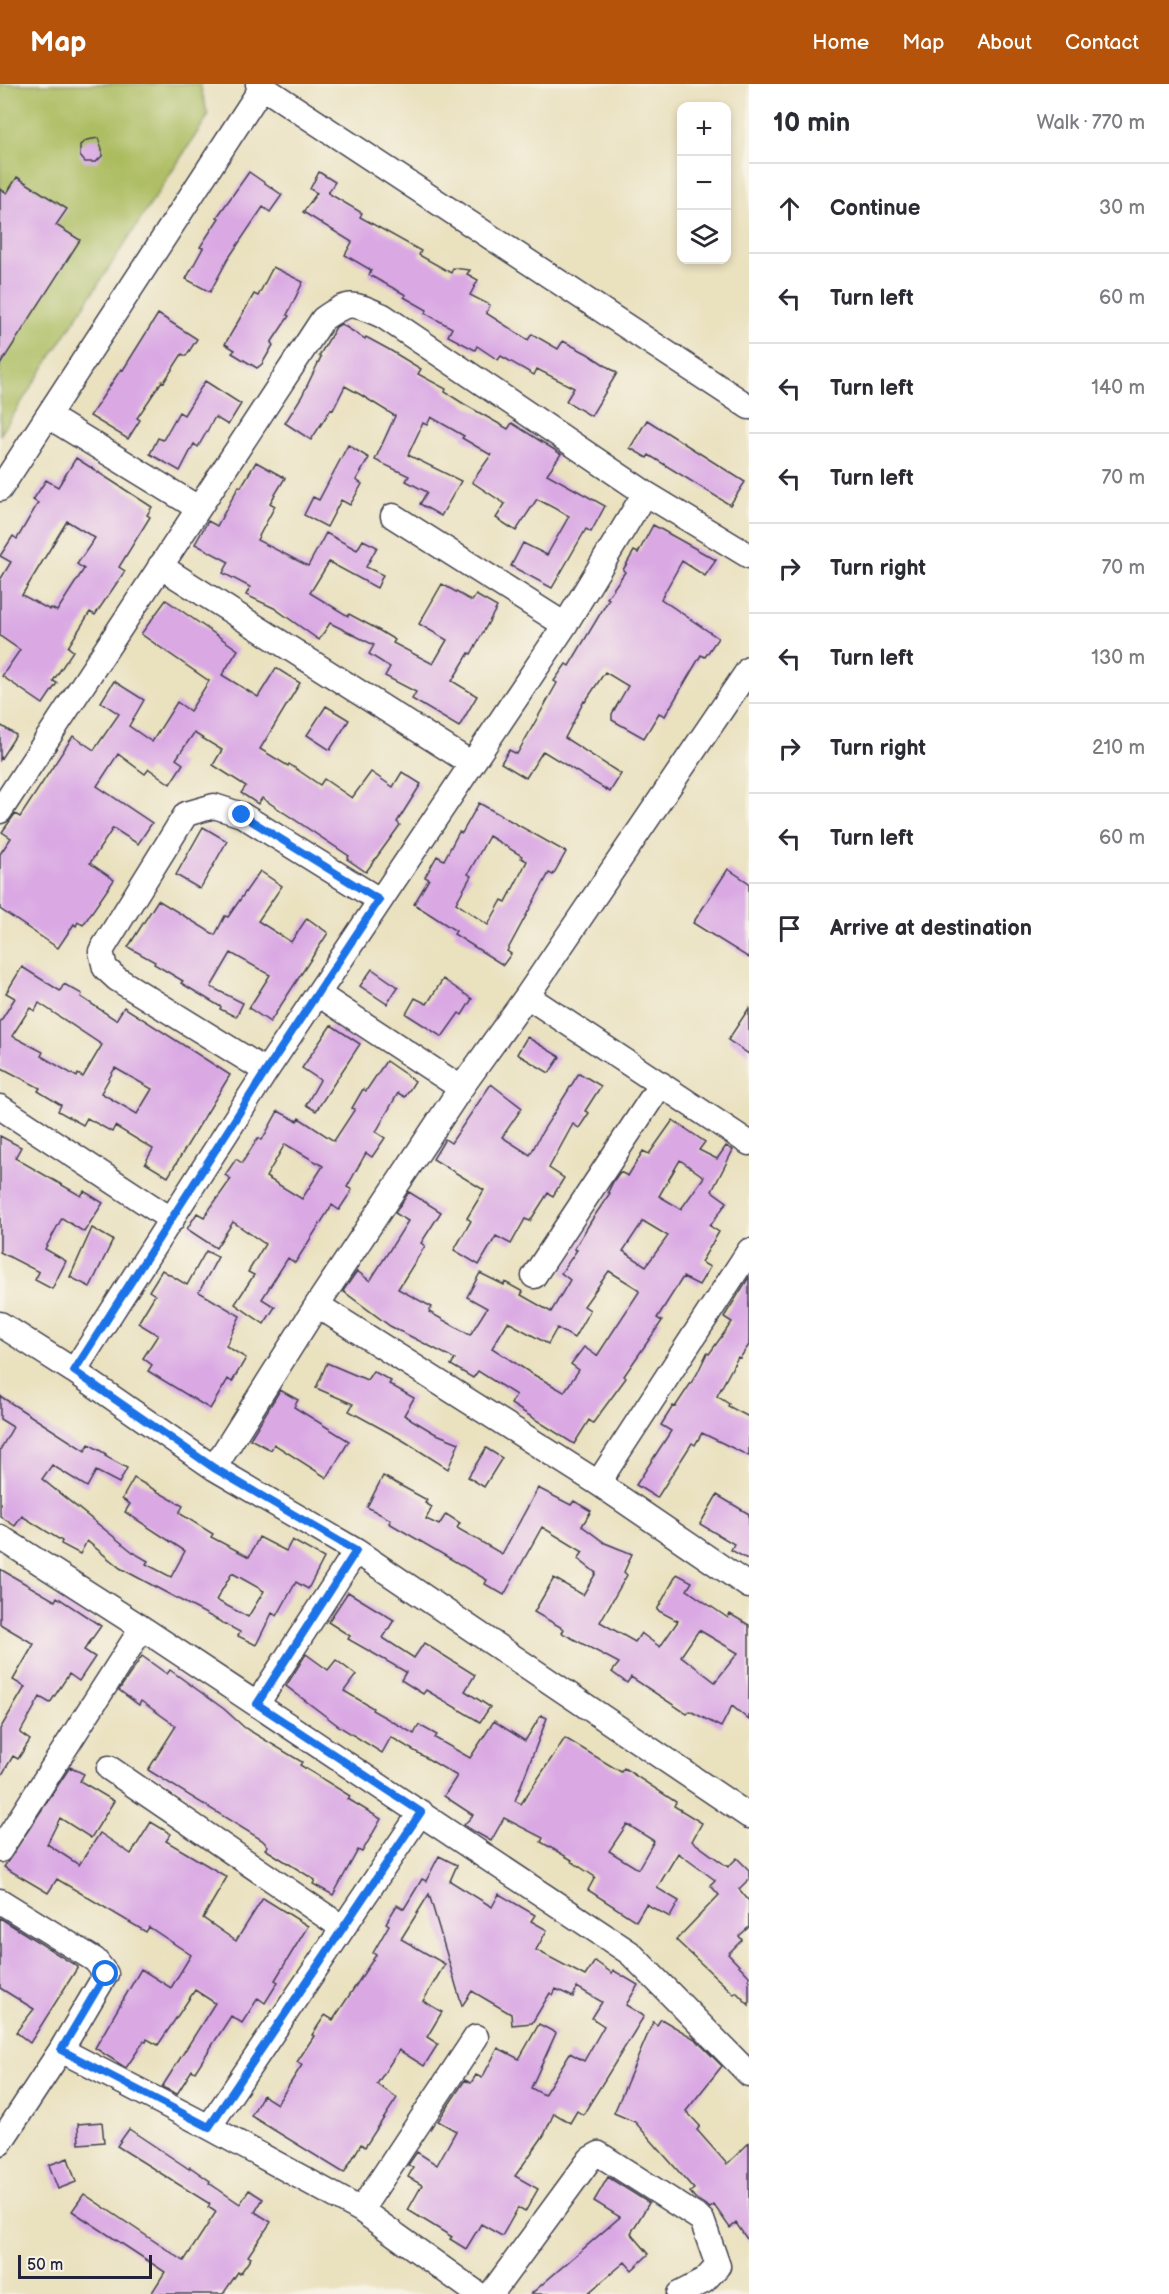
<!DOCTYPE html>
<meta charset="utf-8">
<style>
:root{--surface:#fff;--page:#f7f7f7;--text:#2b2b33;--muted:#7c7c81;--line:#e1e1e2;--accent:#b45309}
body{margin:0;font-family:"Balsamiq Sans",sans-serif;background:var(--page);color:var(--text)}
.controls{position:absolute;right:18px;top:18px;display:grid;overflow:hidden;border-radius:12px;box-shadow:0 3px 9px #0003}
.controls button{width:54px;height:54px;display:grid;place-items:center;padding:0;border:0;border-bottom:2px solid var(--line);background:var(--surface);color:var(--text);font:30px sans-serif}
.scale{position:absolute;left:18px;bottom:15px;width:134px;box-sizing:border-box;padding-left:6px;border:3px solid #22223b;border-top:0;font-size:16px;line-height:21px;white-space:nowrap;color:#22223b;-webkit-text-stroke:4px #f7f3e8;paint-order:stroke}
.stop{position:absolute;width:18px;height:18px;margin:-14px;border:4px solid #1a73e8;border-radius:50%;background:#fff}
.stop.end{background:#1a73e8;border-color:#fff;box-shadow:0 2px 6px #0008}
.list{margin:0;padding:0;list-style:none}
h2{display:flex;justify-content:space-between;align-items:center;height:78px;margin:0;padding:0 24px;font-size:26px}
h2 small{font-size:20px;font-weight:400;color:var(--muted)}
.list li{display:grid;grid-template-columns:39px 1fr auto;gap:18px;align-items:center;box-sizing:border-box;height:90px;padding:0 24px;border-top:2px solid var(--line)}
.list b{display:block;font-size:22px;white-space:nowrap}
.list em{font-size:20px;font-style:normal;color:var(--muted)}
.icon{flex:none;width:33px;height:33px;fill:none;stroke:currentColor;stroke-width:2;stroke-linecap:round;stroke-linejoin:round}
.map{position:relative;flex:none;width:749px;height:2210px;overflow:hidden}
header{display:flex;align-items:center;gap:36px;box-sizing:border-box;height:84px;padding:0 30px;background:var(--accent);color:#fff}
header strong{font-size:28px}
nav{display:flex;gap:33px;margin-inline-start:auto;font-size:21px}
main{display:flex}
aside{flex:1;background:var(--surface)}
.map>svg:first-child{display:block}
</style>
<header>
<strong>Map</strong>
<nav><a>Home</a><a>Map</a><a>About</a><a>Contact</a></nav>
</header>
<main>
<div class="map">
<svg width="749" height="2210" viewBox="0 0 749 2210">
<rect width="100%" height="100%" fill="#f7f3e8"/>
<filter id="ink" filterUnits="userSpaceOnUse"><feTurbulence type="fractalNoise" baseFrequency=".0167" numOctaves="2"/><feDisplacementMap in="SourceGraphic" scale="12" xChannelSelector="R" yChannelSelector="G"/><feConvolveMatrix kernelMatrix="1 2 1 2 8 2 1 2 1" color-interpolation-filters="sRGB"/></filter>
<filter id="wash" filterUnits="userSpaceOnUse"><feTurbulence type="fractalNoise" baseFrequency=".008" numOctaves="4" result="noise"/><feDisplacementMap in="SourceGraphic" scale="24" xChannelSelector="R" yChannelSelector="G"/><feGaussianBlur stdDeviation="1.35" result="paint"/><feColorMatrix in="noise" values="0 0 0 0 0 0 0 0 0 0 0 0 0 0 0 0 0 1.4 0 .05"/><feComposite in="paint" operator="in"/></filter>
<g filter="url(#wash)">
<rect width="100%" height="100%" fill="#eae1bf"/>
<path fill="#abbc5f" stroke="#666f4d" stroke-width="1.5" d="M0,0h200l8,32 -208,319z"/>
<g id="blocks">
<path fill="#daa9e4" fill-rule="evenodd" d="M98,54l4,11v7l-6,6h-11l-5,-6v-11l7,-5z
M249,88l33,23 -12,17 -7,-5 -35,52 -18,33 -24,-13 17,-31 -3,-1 19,-29 -2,-1z
M319,88l16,10 -7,11 34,20 -2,4 61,34 -2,4 32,18 2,-5 17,2 -3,4 11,6 -8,15 20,10 -4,8 42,27 4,-6 26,15 5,-8 25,13 29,19 -26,43 -25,-15 8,-13 -37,-19 -3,6 -33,-19 -3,4 -21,-14 -2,4 -27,-14 4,-8 -27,-15 2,-3 -23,-13 2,-2 -37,-20 2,-5 -26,-15 7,-13 -49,-30 14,-19 -7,-4z
M17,93l50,32 -11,16 24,15 -80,125v-176l7,4z
M273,183l30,15 -16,33 2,1 -18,27 2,2 -11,19 -5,4 -25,-15 3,-3 -10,-6 29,-50 4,2z
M158,230l39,25 -11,17 -4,-2 -18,28 -2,-1 -25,37 3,2 -12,19 -38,-23 31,-47 2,1z
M341,240l24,15 1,-2 22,12 33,20 -3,5 28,15 -1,3 19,12 44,25 4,-6 49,31 -14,20 58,32 -14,26 -5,-3 -34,59 -41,-22 12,-23 24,12 22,-39 -32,-17 -21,32 -20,-13 9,-14 -33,-22 19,-27 -29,-17 2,-2 -33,-19 -4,8 -4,-2 -15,32 53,26 -20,35 -21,-12 7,-12 -21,-11 3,-5 -34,-16 20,-44 -34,-21 -16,-9 -12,24 -2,-1 -20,31 -26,-17 17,-27 19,-39 -2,-1 17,-29z
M205,297l36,23 -13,21 -13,-8 -17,30 -4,-3 -14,27 -30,-17 8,-16 5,2 16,-28 5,3z
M647,336l98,62 -15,23 -81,-50 -2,3 -17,-10z
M348,361l21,13 -13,22 6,4 -12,21 -9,-5 -14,27 -23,-12 9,-18 6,3z
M76,374l76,49 -5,8 3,2 -31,50 6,4 -30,44 -5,-3 -22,35 5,4 -20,30 4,2 -14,21 -41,-28 18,-26 -20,-14v-56l11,-18 -11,-6 13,-20 4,3 21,-36 -5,-3 13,-20 12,7zM67,437l28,17 -18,26 7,5 -27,42 -6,-3 -1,2 -28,-15z
M256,378l29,16 -15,25 5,3 -18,34 51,26 18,-33 31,17 6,-10 14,7 -11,20 17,8 -6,13 -48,-26 -19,31 38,23 1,-2 26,14 20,12 -2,3 40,21 14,-24 -28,-16 23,-40 30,17 4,-6 21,12 -26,47 -2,-1 -17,28 25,15 -18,31 -47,-28 4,-7 -31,-16 5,-9 -21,-13 5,-9 -44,-22 -11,17 -45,-32 -28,-13 4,-8 -27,-14 6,-11 -34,-18 13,-23 9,5 22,-40 2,1z
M653,441l63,35 -11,16 -23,-15 -21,38 57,39 -13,19 -4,-2 -36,61 -6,-3 -15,25 -32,-18v-6l16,-28 -23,-14 -20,30 -1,-1 -19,37 56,36 -11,18 -67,-41 -17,27 -25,-15 8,-13 8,4 40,-71 -3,-2 12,-17 3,2 40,-67 -2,-1 18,-26 -2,-2 11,-19 4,2z
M166,516l72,50 -16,25 36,22 18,-29 24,15 -40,66 28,17 1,-2 31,21 4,-6 28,19 19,-26 22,15 9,-15 19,12 -24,38 3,3 -34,47 -19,-13 2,-3 -87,-58 -4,6 -17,-11 5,-7 -33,-21 9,-15 -28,-17 -18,26 7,5 -13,20 -21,-15 -4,5 -27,-20 -21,32 55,37 -14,21 -25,-16 -23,35 24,17 -31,45 -5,-3 -2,4 -2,-2 -16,24 -58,-39v-55l11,-16 -9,-6 13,-18 5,3 53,-81 21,14 25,-36 -18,-12 13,-21 30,19 -15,26 23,16 25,-40 13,9 19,-30 -68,-47z
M326,622l23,14 -19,30 -23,-15z
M0,641l16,10 -16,25z
M479,719l87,49 -13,23 -4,-2 -42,78 4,3 -8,11 -49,-31 2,-3 -42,-27 15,-25 -4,-2 12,-21 7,4 15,-28 3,1zM489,752l33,20 -1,2 6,3 -21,41 -4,-2 -14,25 -32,-22 15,-27 -3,-2z
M203,743l24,14 -27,48 -24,-14z
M728,785l21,14v75l-56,-35z
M260,787l22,15 -24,35 33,21 16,-24 21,15 -58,89 -21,-14 21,-33 -39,-22 -20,34 32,16 -7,14 -16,-8 1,-2 -40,-24 2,-2 -29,-17 1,-2 -27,-15 30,-47 57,35 10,-19 3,1z
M22,883l38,24 4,-7 18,10 -1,3 35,23 8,-13 106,68 -62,102 -23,-14 8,-14 -38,-23 -3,6 -25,-14 -4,7 -25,-14 3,-6 -23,-14 2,-3 -40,-21v-45l15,-24 -9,-5zM39,919l63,42 -19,32 -5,-3 -1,3 -36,-21 2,-4 -31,-16 18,-28 5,3zM115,984l37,21 -15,25 -36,-21z
M372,885l26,18 -11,17 -27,-18z
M443,895l29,20 -10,16 -3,-2 -17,24 -36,-23 9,-16 12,6z
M749,924v46l-21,-14z
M331,941l29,19 -44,67 -10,-6 14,-25 -18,-12z
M527,953l33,20 -11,16 -32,-19z
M386,977l29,20 -10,16 -7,-4 -22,39 9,6 -13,19 -6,-4 -19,34 5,3 -13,20 -7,-5 -37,58 -7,-5 -26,41 13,8 -11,17 -29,-20 19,-29 -6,-3 17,-28 -32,-22 -17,26 -29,-19 10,-16 7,4 27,-38 -6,-4 11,-16 6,4 16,-25 4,2 16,-29 19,10 2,-3 35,23 21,-32 -3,-1 11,-19 3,2zM285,1060l38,22 -21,33 -36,-22z
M579,989l22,13 -16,25 4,2 -10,15 -6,-4 -24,44 15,10 -11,18 -5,-3 -18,28 -5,-2 -14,25 -15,-8 -17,29 -25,-15 17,-29 -4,-3 17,-28 -51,-31 12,-20 6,4 40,-59 31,24 -20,29 28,18 12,-23z
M673,1036l32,22 -6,8 18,9 9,-13 7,4 -21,41 15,11 -17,24 9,6 -18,30 9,5 -11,18 -16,-8 -26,41 5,3 -38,55 2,2 -33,45 -4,-3 -15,24 -63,-40 5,-9 -38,-24 -5,7 -22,-13 4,-6 -65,-33 -47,-35 14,-20 13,10 38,-60 -13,-8 14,-21 32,20 -20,31 4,3 -27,43 34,18 -3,5 41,23 17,-27 -20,-11 13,-24 24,12 1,-3 18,10 -2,3 30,17 19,-32 -9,-7 16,-23 -3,-1 19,-31 17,-25 -2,-1 6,-12 6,-8 8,4 15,-25 6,3zM680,1076l24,17 -23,32 -22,-13zM643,1137l25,15 -22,30 -23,-15zM609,1187l29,18 1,3 -42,64 -13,-9 -13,17 8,6 -15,22 -35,-20 -37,-24 16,-26 40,22 9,-16 17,10 16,-28 -6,-4z
M0,1052l21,11 -6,11 66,38 3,-5 19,12 -19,29 -22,-14 -17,31 21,12 -14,28 -17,-9 4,-8 -39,-20z
M92,1144l21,12 -23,47 -20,-10z
M206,1167l12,6 -19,35 41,24 -14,30 20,12 -14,24 -4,-3 -18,30 -62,-38 4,-6 -9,-7 15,-23 -20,-12 17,-28 -6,-4 13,-21 25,15z
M749,1193v68l-9,13 -2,-1 -21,39 12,8 -1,2 21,11v39l-47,-23 -7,12 -3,-2 -35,55 -21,-13 35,-54 -10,-6 12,-19 2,1 22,-33 10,-21 2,1 23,-32 -8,-5z
M327,1279l40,17 6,-9 18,10 -2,3 25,14 -10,17 30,18 25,10 -11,26 -44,-28 -55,-30 4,-7 -37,-16z
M280,1306l18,10 -4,7 55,34 -22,37 -53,-34 -3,6 -21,-11z
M0,1312l85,55 4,-7 17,10 -1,2 22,12 -8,15 -23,-12 -9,16 -35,-22 -10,14 92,74 14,8 -2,3 25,13 14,-26 -60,-39 5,-8 -8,-5 12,-21 49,28 -4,7 34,21 -2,3 38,20 10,-20 27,14 6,-11 32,18 -16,31 -12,-7 -19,34 -5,-3 -16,32 -18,-9 2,-4 -120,-64 -33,-27 -7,13 -19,-10 1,-3 -40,-25 -7,10 -15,-10v-66l13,-23 -13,-8zM232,1489l32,18 -16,26 -32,-17z
M486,1364l16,10 -18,29 -16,-10z
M383,1392l44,24 -2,3 7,4 -6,12 13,6 7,-11 14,9 -3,5 45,26 36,-66 33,17 3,-4 17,10 -9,15 23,17 27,11 -8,18 3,3 -27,47 35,20 6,-9 19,14 18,-26 -21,-11 20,-36 15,8 -5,8 41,28 2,-4 19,11v95l-17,-14 -11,21 -31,-16 -3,3 -56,-37 -4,6 -15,-11 7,-9 -57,-30 2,-4 -30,-17 20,-34 29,17 13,-22 -18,-14 5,-7 -41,-25 -38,68 -19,-11 2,-4 -98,-57 2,-3 -24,-13zM699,1546l39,23 -23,29 -34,-26z
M717,1411l32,19v46l-18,-10 3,-6 -34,-20z
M0,1485l55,32 2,-4 44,29 -17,24 11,7 -16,24 -10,-7 -19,29 -10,-6 -20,36 10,7 -12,19 -5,-3 -13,22v-49l25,-42 -12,-7 21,-36 -34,-20z
M348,1508l46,28 -11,18 31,20 10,-15 51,32 -10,16 25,16 -10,15 -54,-32 -3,4 -22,-14 5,-8 -58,-33 2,-3 -22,-14z
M306,1570l22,16 8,-10 20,15 -12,16 29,17 -1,2 42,24 5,-9 18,10 -2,3 35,20 24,-37 31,20 16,-26 6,3 -32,83 6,3 44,-66 56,34 3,-4 52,34 -2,4 28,17 -10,18 36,26 9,-9 12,12v9l-10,10 10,12v26l-10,9 3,4 -14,14 21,22v29l-13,-13 -2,2 -58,-54 43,-45 -9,-10 5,-5 -37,-27 -21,35 22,13 -9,16 -24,-13 -10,17 -48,-31 7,-13 -24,-16 1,-1 -31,-18 2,-4 -39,-20 -13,23 -21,-12 -6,-4 9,-10 -29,-19 13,-20 -66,-39 -9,16 -42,-26 -54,-41zM627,1740l27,17 -16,28 -29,-18z
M142,1572l25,18 3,-4 54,39 21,19 57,34 -2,3 50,31 -2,3 33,20 -19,33 -4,-2 -25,45 -20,-11 2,-4 -50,-31 3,-3 -6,-6 -114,-70 28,-44 -35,-25 -2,4 -20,-15z
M70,1683l14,7 -4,7 34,20 -23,37 -31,-20 -13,26 32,21 21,-32 31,21 20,-32 20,12 -5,7 61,36 -24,41 33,23 27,-43 45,28 -33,54 3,2 -13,21 -7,-5 -16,25 -11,-7 -36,56 -3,-2 -15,24 -15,-7 53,-84 -20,-13 -37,55 -11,-6 -1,3 -2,-1 -18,27 -31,-20 46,-79 30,19 20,-33 -42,-28 -3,5 -89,-53 -9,14 -44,-26z
M439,1772l18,9 -7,16 42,26 7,-13 36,21 -4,6 16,9 -11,20 49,26 10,-15 17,12 1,-3 25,15 -12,20 18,11 -61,99 -6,-4 -7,12 -16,-10 -10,22 -29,41 23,13 -13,23 -7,-4 -16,28 -21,-12 -15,25 -16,-10 2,-2 -44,-27 14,-25 -14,-8 5,-9 -5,-3 9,-13 20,13 19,-34 -18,-10 27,-41 6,3 5,-8 6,3 16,-30 21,11 20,-35 17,9 -25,55 13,7 26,-42 14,8 20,-35 -12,-8 10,-16 -25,-15 -4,10 -17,-8 -3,6 -3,-2 -18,30 -20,2 -1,-11 -39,-23 -10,15 -33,-112 -28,45 44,25 -22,37 19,11 -15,25 11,7 -14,22 -25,-16 -22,34 20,14 -32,49 -4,-3 -17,29 -93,-57 12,-21 14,9 25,-39 -5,-3 17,-26 -2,-1 13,-20 8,5 43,-65 -3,-2 16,-28 -3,-2 11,-18 7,4 18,-30 4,2z
M0,1834l78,49 -48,76 -14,-11 18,-23 -34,-21z
M661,1935l34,20 27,27 -36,45 14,15 -3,4 30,34 22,-21v99l-13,-19 -6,5 -16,-23 -4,3 -14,-9 -6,-7 4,-3 -59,-67 -21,-9 39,-91 4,3z
M102,2038l2,20 -25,2 -1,-20z
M129,2045l60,40 1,-2 20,14 -1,2 31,21 9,-14 14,9 -8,13 16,10 -23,34 3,2 -11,16 -2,-2 -15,22h-72l14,-22 -93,-61 12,-17 100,67 32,-49 -8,-5 2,-3 -93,-58z
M68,2074l8,24 -18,7 -9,-24z
M608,2093l41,26 -18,30 18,21 -17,16 -7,-8 -38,32h-56l89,-77 -26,-16z"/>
</g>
</g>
<g filter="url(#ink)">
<use href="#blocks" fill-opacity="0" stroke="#403f4f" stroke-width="1.5"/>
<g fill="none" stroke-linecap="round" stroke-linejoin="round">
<defs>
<path id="minor" d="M258,0l491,323
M48,332l150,92
M0,405l264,-405
M393,432l172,109
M160,482l312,198
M0,727l323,-492c27,-19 30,-16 60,-3l262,177 104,63
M318,910l143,94
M527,912l222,147
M266,987l-149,-92 -12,-11 -4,-17 85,-137 28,-8 28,9 137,85
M0,1023l172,113
M534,1192l127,-192
M317,1221l281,178 151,103
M0,1240l74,47 140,97 142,83 393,265
M74,1287l192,-300 299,-446 80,-132
M214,1384l103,-163 144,-217 66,-92 222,-327
M598,1399l151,-232
M0,1453l142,91 488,325 119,121
M257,1620l99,-153
M109,1684l234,160
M0,1766l142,-222
M0,1817l95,59 11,14 -45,76 -61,93
M61,1966l148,77 152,83 117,84
M209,2043l212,-315
M361,2126l115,-173
M491,2210l99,-135 9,-5 103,66 16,46 -14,15 -25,13"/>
</defs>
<use href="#minor" stroke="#403f4f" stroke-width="27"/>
<use href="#minor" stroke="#fff" stroke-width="24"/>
</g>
</g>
<g fill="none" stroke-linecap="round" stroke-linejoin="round" filter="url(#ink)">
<path stroke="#1a73e8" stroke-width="8" d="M106,1890l-45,76 148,77 212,-315 -164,-108 99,-153 -142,-83 -140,-97 192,-300 113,-171 -137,-85"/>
</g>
</svg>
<div class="controls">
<button>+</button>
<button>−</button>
<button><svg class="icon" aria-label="layers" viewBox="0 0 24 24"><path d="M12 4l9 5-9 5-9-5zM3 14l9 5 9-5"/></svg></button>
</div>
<div class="scale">50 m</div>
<div class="stop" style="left:106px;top:1890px"></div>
<div class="stop end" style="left:242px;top:731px"></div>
</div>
<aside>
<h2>10 min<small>Walk · 770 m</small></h2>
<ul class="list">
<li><svg class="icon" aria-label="ahead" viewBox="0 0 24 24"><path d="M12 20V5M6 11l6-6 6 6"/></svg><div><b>Continue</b></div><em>30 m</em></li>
<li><svg class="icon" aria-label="left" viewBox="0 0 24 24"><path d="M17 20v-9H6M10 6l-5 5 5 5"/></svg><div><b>Turn left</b></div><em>60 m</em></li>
<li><svg class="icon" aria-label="left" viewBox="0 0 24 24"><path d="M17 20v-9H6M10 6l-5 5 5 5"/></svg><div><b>Turn left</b></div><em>140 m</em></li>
<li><svg class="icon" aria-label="left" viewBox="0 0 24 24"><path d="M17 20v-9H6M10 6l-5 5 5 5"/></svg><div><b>Turn left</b></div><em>70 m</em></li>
<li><svg class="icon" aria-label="right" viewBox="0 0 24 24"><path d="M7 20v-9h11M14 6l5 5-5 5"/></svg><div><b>Turn right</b></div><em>70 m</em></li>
<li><svg class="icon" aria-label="left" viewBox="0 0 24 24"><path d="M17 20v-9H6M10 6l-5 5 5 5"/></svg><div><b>Turn left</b></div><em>130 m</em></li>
<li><svg class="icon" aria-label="right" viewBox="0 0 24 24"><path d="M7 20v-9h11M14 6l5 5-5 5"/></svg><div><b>Turn right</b></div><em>210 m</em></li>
<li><svg class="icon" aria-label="left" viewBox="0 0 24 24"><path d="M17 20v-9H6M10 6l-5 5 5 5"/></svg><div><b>Turn left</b></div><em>60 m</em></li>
<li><svg class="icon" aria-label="arrive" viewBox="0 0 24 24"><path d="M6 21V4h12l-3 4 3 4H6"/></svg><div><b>Arrive at destination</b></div></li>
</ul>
</aside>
</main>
